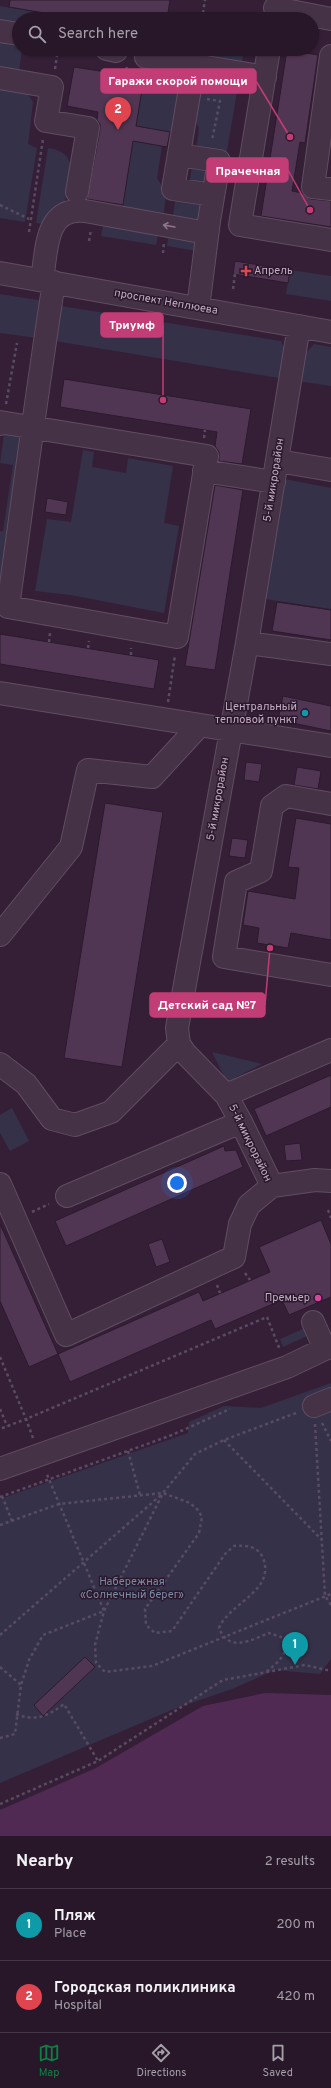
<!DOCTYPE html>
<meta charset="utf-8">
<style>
:root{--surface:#281729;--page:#302031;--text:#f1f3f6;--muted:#a59fa8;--line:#443646;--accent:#0b8043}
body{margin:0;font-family:Overpass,sans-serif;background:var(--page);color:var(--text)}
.you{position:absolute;left:177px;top:1183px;width:14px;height:14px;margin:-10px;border:3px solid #fff;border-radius:50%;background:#1a73e8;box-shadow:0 0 0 6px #1a73e833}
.badge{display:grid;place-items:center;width:26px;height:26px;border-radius:50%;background:var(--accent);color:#fff;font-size:13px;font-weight:700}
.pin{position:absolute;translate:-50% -33px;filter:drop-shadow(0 1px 2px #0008)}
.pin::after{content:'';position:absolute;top:21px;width:14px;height:12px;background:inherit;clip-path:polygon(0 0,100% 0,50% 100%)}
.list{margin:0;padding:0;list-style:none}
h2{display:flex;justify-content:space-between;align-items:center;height:52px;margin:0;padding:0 16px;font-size:17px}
h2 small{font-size:13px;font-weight:400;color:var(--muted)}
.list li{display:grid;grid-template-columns:26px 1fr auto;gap:12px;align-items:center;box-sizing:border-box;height:72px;padding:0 16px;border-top:1px solid var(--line)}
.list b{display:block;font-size:15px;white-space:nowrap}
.list p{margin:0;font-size:13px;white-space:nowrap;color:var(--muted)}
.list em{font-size:13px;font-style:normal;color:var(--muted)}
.icon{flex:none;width:22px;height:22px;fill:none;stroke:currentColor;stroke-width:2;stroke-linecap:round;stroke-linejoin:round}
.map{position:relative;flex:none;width:331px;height:1836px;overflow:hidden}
.search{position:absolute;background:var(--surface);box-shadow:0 1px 3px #0004;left:12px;right:12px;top:12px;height:44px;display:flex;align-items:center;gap:10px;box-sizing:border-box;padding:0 14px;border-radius:22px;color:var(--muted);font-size:15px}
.sheet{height:196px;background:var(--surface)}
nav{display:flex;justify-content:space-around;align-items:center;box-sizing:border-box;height:56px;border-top:1px solid var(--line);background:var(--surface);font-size:11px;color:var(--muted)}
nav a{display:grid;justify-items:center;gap:2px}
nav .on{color:var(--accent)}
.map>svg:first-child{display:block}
</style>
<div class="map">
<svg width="331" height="1836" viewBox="0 0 331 1836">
<rect width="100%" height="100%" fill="#351f37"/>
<path fill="#353149" d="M0,6l80,13h-61v8l-19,-4z
M0,37l19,3v9h3l-3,23 -19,-3z
M201,49l43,1 -3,17 -42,-7z
M147,64l41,8 -10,54 -8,6 -34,-6z
M201,74l38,6 -13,77 -30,-5 3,-24 -6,-10z
M0,89l28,5 5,8 -5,42 9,4 -12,74 -25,-4z
M133,141l29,5 -5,32 9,15 -2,20 -42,-6z
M48,148c11,2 18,4 22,15l-6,46 -15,16 -13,-2z
M192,166l17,3 -3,18 -17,-2z
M176,196l29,5 -3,19 -29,-5z
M104,221l55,9 -3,15 -55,-9z
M169,232l30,5 -2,14 -30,-5z
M290,270l41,6v25l-45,-7z
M0,294l44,7 -6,37 -38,-5z
M61,306l220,35 8,18 -4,20 -230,-38z
M314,344l17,3v39l-34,-5 4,-23z
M5,428l24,4 -29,168v-69h3l10,-66 -13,-2z
M83,450l11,2 -2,15 34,6 2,-15 45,8 -9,57 15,3 -15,87 -93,-18 -36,-4 12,-72 24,3z
M285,479l46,9v121l-66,-10z
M212,1052l50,12 -35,18z
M12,1108l17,33 -19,10 -10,-18v-18z
M305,1328l4,7 -26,12 -3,-8z
M331,1383v276l-11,15 -45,-4 -43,19 -58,20 -174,74v-284l188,-66 1,-11 35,-16 37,2z"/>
<path fill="#512a54" d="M265,1693l66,2v141h-331v-26l96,-42 107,-62z"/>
<path fill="#513653" stroke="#2c1a2e" d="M10,0h160l-3,19h-87l-71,-12z
M287,50l31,5 -13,88 -5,-1 -8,49 10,2 9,6 20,2v26l-70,-11z
M74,67l70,11 -8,48 34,6 -3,15 -34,-6 -10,64 -36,-6 13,-69v-6l-3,-4 1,-8 -31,-6z
M235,261l55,9 -2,13 -55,-9z
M64,379l187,30 -9,55 -23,-3v-9l-4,-6 2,-14 -157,-25z
M215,485l28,5 -28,180 -30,-4z
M47,498l21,4 -2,13 -21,-3z
M277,602l54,8v30l-59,-9z
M0,634l159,26 -5,29 -154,-25z
M283,696l48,10v25l-53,-11z
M246,762l16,2 -3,18 -15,-2z
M297,767l24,4 -3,18 -24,-4z
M105,803l58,9 -41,255 -58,-9z
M296,818l35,6v116l-40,-7 -3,15 -31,-5 2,-15 -16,-3 5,-34 47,8 4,-31 -11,-1z
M232,838l16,2 -3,18 -16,-2z
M331,1075v32l-65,29 -12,-27z
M300,1143l2,17 -16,1 -2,-16z
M224,1146l1,5 11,-1 7,17 -177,79 -11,-25z
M321,1220l10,24v53l-42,18 -7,-15 -67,29 -4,-9 -141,62 -12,-28 141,-62 4,9 67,-29 -11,-25z
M0,1224l58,130 -29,13 -29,-66z
M162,1239l8,23 -14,5 -8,-23z
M85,1657l10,10 -52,49 -9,-11z"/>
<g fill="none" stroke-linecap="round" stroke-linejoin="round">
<defs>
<path id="minor" d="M275,8l56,11
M0,31l19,3
M107,49l9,2
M269,49l-29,176 91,15
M331,56l-18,131 18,2
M146,57l119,20
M194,65l-21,124 40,6
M0,78l52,9 -6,34 42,7 -11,64
M179,155l40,6 -10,60 -11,87
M0,273l331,59
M42,280c5,-29 2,-73 43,-69l122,22
M299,326l-52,317 -70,385 2,16 6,9 41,42 15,27 31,64 43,-6 16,1
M0,424v-2l207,34 -30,181 -169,-30c15,-108 29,-217 46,-325
M278,461l53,9
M204,471l70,11
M247,643l84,11
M0,693l331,53
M331,804l-45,-8 -14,10 -11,65 -25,11 -12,75 107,18
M0,935l71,-88 17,-77 64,7 48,-52
M0,1064l26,20 26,35 23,6 36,-13 68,-68
M226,1095l105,-45
M0,1184l66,151 168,-78 6,-33 9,-19 23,-19
M67,1196l174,-74
M313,1322l12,27
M314,1406l17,-7
M0,1469l287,-102 44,-21"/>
</defs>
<use href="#minor" stroke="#614d62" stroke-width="24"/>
<path stroke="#584b63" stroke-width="2.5" stroke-dasharray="3 3" stroke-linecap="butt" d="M202,19l3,-19
M55,69l3,-20
M125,75l2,-8
M207,99l13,2 -8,39
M0,205l29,14
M29,232l14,-93
M89,241l2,-11
M163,253l1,-10
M233,289l2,-15
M6,404l11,-61
M204,438l1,-8
M49,642l1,-9
M88,648l1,-7
M131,655v-7
M168,702l7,-47
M328,1210l3,8
M32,1212l17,-8
M245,1273l5,7
M217,1285l3,8
M0,1357l26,62 -26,10
M0,1409l7,17
M296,1413l-72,27 -29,14 -32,39 -59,118 -9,34 1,18 9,9 47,-6 179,-72
M322,1423l9,18
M315,1424l10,172 6,9
M33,1438l-7,-19 241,-102 13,33
M224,1440l97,99
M128,1451l12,44
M2,1496l10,25
M0,1497l172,-62 58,-26
M0,1525l59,-21 104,-11 27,10 8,7 4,7 -3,16 -54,76 1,16 9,8 17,-2 53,-77 9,-8c12,-1 24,0 29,12 13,33 -34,45 -44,70 10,25 32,12 50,5l12,4 5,10c-3,12 -11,18 -20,25
M0,1635l161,-140
M0,1667l21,18
M16,1714c19,8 32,2 48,-10l34,57
M0,1738l15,-4 6,-49 8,-25 14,-25 61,-24 -58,-139
M0,1804l98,-43 125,-81 82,-15 26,6"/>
<use href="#minor" stroke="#463247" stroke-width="22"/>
</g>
<defs><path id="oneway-shaft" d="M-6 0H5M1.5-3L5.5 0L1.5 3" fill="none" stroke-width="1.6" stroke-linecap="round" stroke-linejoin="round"/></defs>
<use stroke="#8b758c" href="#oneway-shaft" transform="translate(169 226) rotate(-170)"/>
<path fill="#e0444e" stroke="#2a182c" stroke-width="1.5" d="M244 265h4v4h4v4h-4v4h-4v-4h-4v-4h4z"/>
<circle fill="#0f9aa8" stroke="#2a182c" stroke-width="1.5" cx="305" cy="713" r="4"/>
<circle fill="#d1479c" stroke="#2a182c" stroke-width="1.5" cx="318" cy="1298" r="4"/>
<g text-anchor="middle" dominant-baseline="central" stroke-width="3" stroke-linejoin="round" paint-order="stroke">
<g font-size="11" fill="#c4acc4" stroke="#2a182c" text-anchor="end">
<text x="254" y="271" text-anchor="start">Апрель</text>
<text x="297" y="707">Центральный<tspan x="297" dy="13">тепловой пункт</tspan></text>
<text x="310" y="1298">Премьер</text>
</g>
<g font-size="11" fill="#c4acc4" stroke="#2a182c">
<text transform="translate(166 302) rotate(10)">проспект Неплюева</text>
<text transform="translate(274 480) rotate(-81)">5-й микрорайон</text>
<text transform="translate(218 799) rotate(-80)">5-й микрорайон</text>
<text transform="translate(250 1143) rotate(64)">5-й микрорайон</text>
</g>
<g font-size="11" fill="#7b8ca5" stroke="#2a182c">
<text x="132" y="1582">Набережная<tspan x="132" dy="13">«Солнечный берег»</tspan></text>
</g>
</g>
<path fill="none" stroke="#c23d75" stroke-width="1.5" d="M290 137L256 81M310 210L288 170M163 400L163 325M270 948L265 1005"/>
<g fill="#c23d75" stroke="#2a182c" stroke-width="1.5">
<circle cx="290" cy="137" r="4"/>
<circle cx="310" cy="210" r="4"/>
<circle cx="163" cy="400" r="4"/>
<circle cx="270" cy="948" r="4"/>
</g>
<g fill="#c23d75" stroke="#c23d75" stroke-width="1.5">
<rect x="101" y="69" width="155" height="24" rx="4"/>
<rect x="207" y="158" width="81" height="24" rx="4"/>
<rect x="101" y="313" width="62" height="24" rx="4"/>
<rect x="150" y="993" width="115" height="24" rx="4"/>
</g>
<g font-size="12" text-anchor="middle" font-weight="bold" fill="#fff">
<text x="178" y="85">Гаражи скорой помощи</text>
<text x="248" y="175">Прачечная</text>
<text x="132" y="329">Триумф</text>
<text x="207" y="1009">Детский сад №7</text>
</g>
</svg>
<div class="you"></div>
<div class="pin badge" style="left:295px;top:1665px;background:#0f9aa8">1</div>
<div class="pin badge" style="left:118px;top:130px;background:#e0444e">2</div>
<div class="search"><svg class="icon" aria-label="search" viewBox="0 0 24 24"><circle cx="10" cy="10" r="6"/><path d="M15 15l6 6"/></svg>Search here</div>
</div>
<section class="sheet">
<h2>Nearby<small>2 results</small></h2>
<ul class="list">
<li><span class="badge" style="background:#0f9aa8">1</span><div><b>Пляж</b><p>Place</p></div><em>200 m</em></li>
<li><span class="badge" style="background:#e0444e">2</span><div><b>Городская поликлиника</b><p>Hospital</p></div><em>420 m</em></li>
</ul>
</section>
<nav>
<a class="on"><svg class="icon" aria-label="map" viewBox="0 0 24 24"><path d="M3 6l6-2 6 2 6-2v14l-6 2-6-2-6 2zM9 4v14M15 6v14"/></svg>Map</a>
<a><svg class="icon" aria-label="directions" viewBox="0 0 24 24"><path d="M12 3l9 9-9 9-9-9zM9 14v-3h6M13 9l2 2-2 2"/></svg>Directions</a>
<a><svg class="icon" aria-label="saved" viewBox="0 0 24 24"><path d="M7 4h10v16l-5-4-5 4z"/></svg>Saved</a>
</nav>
